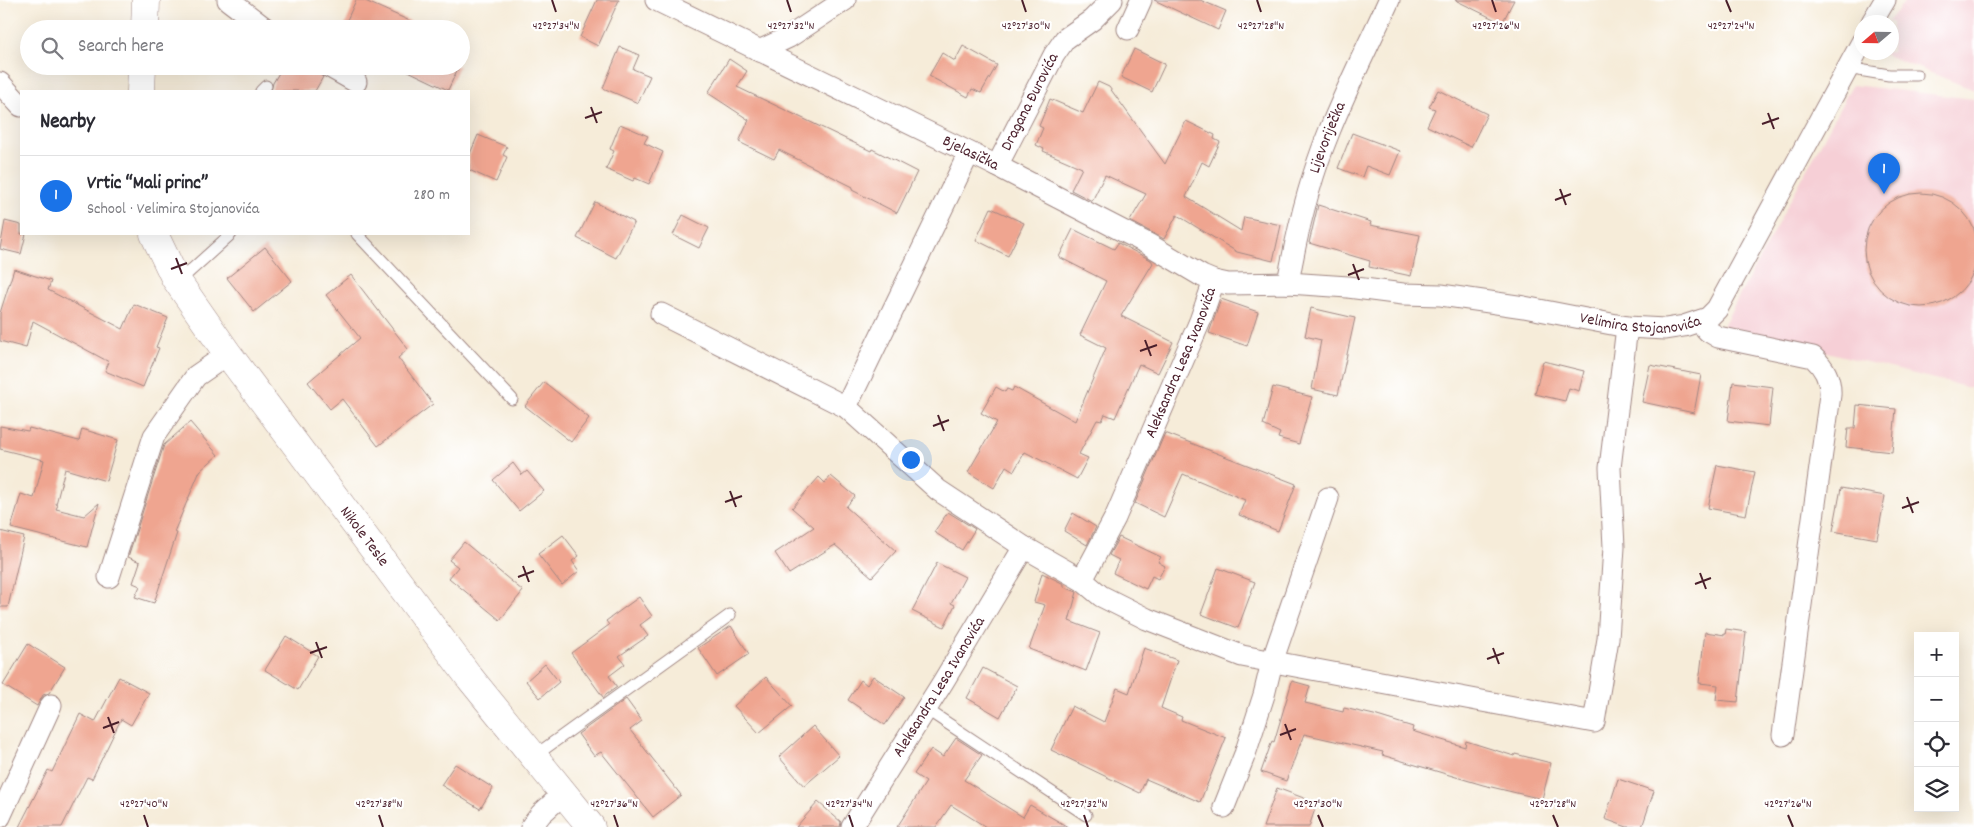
<!DOCTYPE html>
<meta charset="utf-8">
<style>
:root{--surface:#fff;--page:#f7f7f7;--text:#2b2b33;--muted:#7c7c81;--line:#e1e1e2;--accent:#1a73e8}
body{margin:0;font-family:Dekko,sans-serif;background:var(--page);color:var(--text)}
.controls{position:absolute;right:15px;bottom:15px;display:grid;overflow:hidden;border-radius:0px;box-shadow:0 5px 20px #0002}
.controls button{width:45px;height:45px;display:grid;place-items:center;padding:0;border:0;border-bottom:1px solid var(--line);background:var(--surface);color:var(--text);font:25px sans-serif}
.compass{position:absolute;left:1854px;top:15px;width:45px;height:45px;border-radius:50%;background:var(--surface);box-shadow:0 5px 20px #0002;rotate:250deg}
.you{position:absolute;left:910px;top:459px;width:18px;height:18px;margin:-12px;border:4px solid #fff;border-radius:50%;background:#1a73e8;box-shadow:0 0 0 8px #1a73e833}
.badge{display:grid;place-items:center;width:32px;height:32px;border-radius:50%;background:var(--accent);color:#fff;font-size:16px;font-weight:700}
.pin{position:absolute;translate:-50% -41px;filter:drop-shadow(0 1px 2px #0008)}
.pin::after{content:'';position:absolute;top:26px;width:18px;height:15px;background:inherit;clip-path:polygon(0 0,100% 0,50% 100%)}
.list{margin:0;padding:0;list-style:none}
h2{display:flex;justify-content:space-between;align-items:center;height:65px;margin:0;padding:0 20px;font-size:21px}
h2 small{font-size:16px;font-weight:400;color:var(--muted)}
.list li{display:grid;grid-template-columns:32px 1fr auto;gap:15px;align-items:center;box-sizing:border-box;height:80px;padding:0 20px;border-top:1px solid var(--line)}
.list b{display:block;font-size:19px;white-space:nowrap}
.list p{margin:0;font-size:16px;white-space:nowrap;color:var(--muted)}
.list em{font-size:16px;font-style:normal;color:var(--muted)}
.icon{flex:none;width:28px;height:28px;fill:none;stroke:currentColor;stroke-width:2;stroke-linecap:round;stroke-linejoin:round}
.map{position:relative;flex:none;width:1974px;height:827px;overflow:hidden}
.search{position:absolute;background:var(--surface);box-shadow:0 5px 20px #0002;left:20px;top:20px;width:450px;height:55px;display:flex;align-items:center;gap:12px;box-sizing:border-box;padding:0 18px;border-radius:28px;color:var(--muted);font-size:19px}
.panel{position:absolute;background:var(--surface);box-shadow:0 5px 20px #0002;left:20px;top:90px;width:450px;height:145px;border-radius:0px}
.map>svg:first-child{display:block}
</style>
<div class="map">
<svg width="1974" height="827" viewBox="0 0 1974 827">
<rect width="100%" height="100%" fill="#fff"/>
<filter id="ink" filterUnits="userSpaceOnUse"><feTurbulence type="fractalNoise" baseFrequency=".02" numOctaves="2"/><feDisplacementMap in="SourceGraphic" scale="10" xChannelSelector="R" yChannelSelector="G"/><feConvolveMatrix kernelMatrix="1 2 1 2 8 2 1 2 1" color-interpolation-filters="sRGB"/></filter>
<filter id="wash" filterUnits="userSpaceOnUse"><feTurbulence type="fractalNoise" baseFrequency=".0096" numOctaves="4" result="noise"/><feDisplacementMap in="SourceGraphic" scale="20" xChannelSelector="R" yChannelSelector="G"/><feGaussianBlur stdDeviation="1.12" result="paint"/><feColorMatrix in="noise" values="0 0 0 0 0 0 0 0 0 0 0 0 0 0 0 0 0 1.4 0 .05"/><feComposite in="paint" operator="in"/></filter>
<g filter="url(#wash)">
<rect width="100%" height="100%" fill="#f6ecd9"/>
<path fill="#f6cfd6" d="M1906,0h68v90l-93,-37 11,-1v-30h-4z
M1852,85l122,14v290l-251,-63z"/>
<g id="blocks">
<path fill="#efa590" d="M356,0h7l65,29h-85z
M597,0h22l-21,46 -18,-9z
M1154,0h46l26,11 -8,19z
M1455,0h59l-12,23z
M963,46l34,19 -16,28 -9,-4 -4,8 -39,-21 13,-23 13,8z
M620,47l19,8 -6,14 17,7 -12,27 -35,-15z
M1134,49l31,15 -13,28 -31,-15z
M729,59l18,12 -10,16 134,64 1,-2 45,23 -20,41 -45,-23 1,-3 -74,-37 -5,9 -35,-17 10,-22 -41,-27z
M283,66h33l2,7 5,4 -8,14h-44l2,-8z
M398,66h61l-11,24z
M1098,82l11,5 56,77 21,-43 29,14 -1,4 6,3 -11,24 -7,-4 -16,35 55,34 3,-14 37,8 -8,36 -36,-9 -60,-37 -13,24 -34,-18 16,-27 -41,-19 -13,26 -21,-11 11,-22 -39,-17 1,-2 -8,-4 7,-17 -4,-2 11,-27 33,14z
M1438,90l49,24 -16,33 -44,-21 8,-17 -6,-2z
M620,124l28,12 -4,7 19,9 -14,32 -14,-6 -2,3 -27,-12 8,-18 -4,-2z
M1352,133l48,18 -10,24 -24,-9 -4,11 -24,-9z
M478,135l29,12 -4,8 4,2 -11,25 -27,-12v-14z
M1864 250a57 57 0 1 1 114 0a57 57 0 1 1-114 0Z
M595,202l39,20 -18,36 -39,-20z
M1318,205l53,17 -1,3 50,10 -9,41 -42,-9 1,-6 -61,-18z
M991,208l33,15 -16,33 -32,-16z
M683,215l26,13 -10,20 -26,-13z
M5,221l16,4v9h5l-5,20 -21,-5z
M1073,229l41,20 4,-6 33,17 2,3 -32,53 52,26 -15,31 -19,-9 -24,54 -10,-4 -3,7 -5,-1 -18,34 9,4 -11,21 -52,-27 -11,19 -8,-5 -12,22 -26,-16 29,-50 -16,-9 15,-26 9,5 2,-3 5,2 2,-4 61,34 31,-73 -26,-13 26,-54 -47,-24z
M265,247l27,34 -38,31 -27,-34z
M14,269l37,12 -3,9 75,39 11,-25 34,14 -12,29 3,1 -16,39 -38,-16 4,-9 -76,-41 -7,27 -26,-7v-28z
M351,275l57,74 -10,9 35,46 -55,42 -36,-47 -12,10 -22,-27 52,-44 -34,-43z
M1221,299l37,13 -11,34 -38,-13z
M1311,308l44,10 -17,77 -26,-6 9,-49 -16,-4z
M1543,361l41,10 -5,20 -10,-3 -4,13 -30,-7z
M1650,365l51,10 -7,38 -52,-11z
M544,382l45,36 -18,24 -46,-36z
M1733,382l40,5 -4,39 -41,-5z
M1273,387l39,10 -13,47 -21,-6 2,-5 -17,-8z
M1857,405l39,4 -4,43 -46,-5 2,-19h7z
M190,422l28,33 -18,16 -26,61 3,1 -23,70 -19,-6 5,-11 -7,-3 7,-21 -12,-5 36,-112z
M0,426l28,5 1,-3 50,13 3,-12 36,11 -12,41 -41,-12 -9,35 2,1 -2,4 28,7 15,-13 -12,44 -76,-19 10,-34 13,4 10,-38 -44,-11z
M1165,433l131,51 -18,47 -39,-16 6,-15 -62,-26 -19,43 -29,-14z
M513,463l9,12 5,-4 17,20 -25,20 -26,-31z
M1717,465l38,7 -9,43 -38,-7z
M831,476l24,20 -9,11 50,44 -24,26 -37,-32 -46,29 -14,-21 39,-26 -22,-19 27,-31 6,6z
M1841,488l44,8 -8,43 -44,-8z
M948,512l27,17 -13,21 -28,-18z
M1073,513l23,14 -9,18 -23,-14z
M0,531l24,6 -16,70h-8z
M563,535l16,21 -7,5 7,10 -17,14 -24,-31z
M1119,537l42,20 -3,5 7,4 -7,13 -6,-3 -6,13 -33,-16 6,-13 -10,-5z
M464,542l59,49 -23,29 -51,-42 9,-11 -9,-7z
M937,563l28,14 -14,26 4,2 -11,22 -32,-16z
M1218,568l37,14 -17,46 -37,-14z
M1042,573l22,11v3l13,5 -8,29 31,12 -14,38 -57,-22 16,-44 -11,-3z
M639,597l13,19 -12,9 8,11 -29,20 6,8 -16,12 8,11 -14,10 -32,-44 38,-28 -3,-4z
M731,626l18,28 -32,22 -19,-28z
M1726,629l20,3 -8,70 -22,-2 2,-15 -19,-2 6,-51 20,3z
M286,636l32,20 -20,34 -33,-20z
M28,644l37,23 -16,26 -6,2 -6,11 -34,-21z
M1144,648l33,12 -16,48 21,9 -1,3 45,18 -26,64 -54,-23 -6,14 -89,-43 21,-44 32,16 13,-34 12,5z
M545,664l14,18 -19,16 -14,-17z
M983,668l34,18 -17,31 -33,-19z
M873,676l31,21 -19,28 -37,-25 13,-20 6,5z
M119,677l30,16 -18,32 -10,-6 -29,60 -5,-2 -25,50h-43l29,-57 4,2 28,-58 15,8z
M766,677l26,29 -33,27 -25,-27z
M1292,681l18,5 -5,17 38,9 1,-4 30,7 39,12 -1,4 53,16 1,-6 48,15 1,-2 36,9 -9,36 -59,-14 -101,-30 1,-3 -79,-18 -18,47 -25,-9 11,-31 2,1z
M626,699l16,22 -12,9 51,65 -28,22 -52,-65 -7,4 -16,-22z
M813,726l26,30 -35,30 -25,-29z
M956,738l26,17 -18,25 59,37 7,-12 38,22h-82l-35,-22 -15,22h-39l29,-45 -12,-8 17,-25 12,8z
M455,764l38,24 -13,21 -39,-24z
M1618,779l36,12 -12,36h-15l-22,-8z
M1277,788l40,15 -8,24h-46z
M818,802l23,20 -1,5h-44z"/>
</g>
</g>
<g filter="url(#ink)">
<use href="#blocks" fill-opacity="0" stroke="#a08682" stroke-width="1"/>
<g fill="none" stroke-linecap="round" stroke-linejoin="round">
<defs>
<path id="service" d="M1847,68l42,7h28
M261,91l5,-5
M357,234l155,165
M178,282l53,-48
M926,709l160,106
M533,757l197,-142"/>
<g id="minor">
<path d="M228,0l38,29"/>
<path id="s1" d="M656,0l341,166 151,78 54,32 12,5 14,3 60,-1 60,4 55,7 38,1 83,12 103,20 38,2 19,-3 24,-8 9,-9 145,-267"/>
<path d="M1872,22l13,-22"/>
<path d="M1128,29l13,-29"/>
<path d="M759,51l30,-14 56,-37"/>
<path d="M328,66l28,16"/>
<path d="M0,83l21,23"/>
<path id="s2" d="M997,166l57,-111 11,-16 27,-19 20,-20"/>
<path id="s3" d="M1288,283c9,-52 21,-102 41,-151 18,-45 40,-88 60,-132"/>
<path d="M661,314l185,93 92,83 86,57 58,33 19,16 46,23 95,37 352,66 14,-83 6,-92 -4,-79 17,-141"/>
<path d="M1699,321l9,10 10,6 95,20c11,10 18,22 17,38l-47,340"/>
<path d="M846,407l123,-254"/>
<path d="M109,577l45,-141 42,-60 32,-22"/>
<path id="s4" d="M1082,580l33,-62 85,-197 14,-40"/>
<path d="M1224,807l21,-53 19,-59 8,-33 56,-164"/>
<path d="M0,817l51,-112"/>
<path d="M531,827l10,-13 22,-20"/>
<path id="s5" d="M852,827l91,-145 81,-135"/>
</g>
<g id="tertiary">
<path d="M145,29l1,-29"/>
<path d="M141,91l1,-25"/>
<path id="s6" d="M154,234l21,44 53,76 242,324 121,149"/>
</g>
</defs>
<use href="#service" stroke="#a08682" stroke-width="13"/>
<use href="#minor" stroke="#a08682" stroke-width="23"/>
<use href="#tertiary" stroke="#a08682" stroke-width="29"/>
<use href="#service" stroke="#fff" stroke-width="11"/>
<use href="#minor" stroke="#fff" stroke-width="21"/>
<use href="#tertiary" stroke="#fff" stroke-width="28"/>
</g>
</g>
<path fill="none" stroke="#4a1f2b" stroke-width="2" d="M552,0l4,12M787,0l4,12M1022,0l4,12M1257,0l4,12M1492,0l4,12M1726,0l5,12M591,107l6,16M1768,113l6,16M585,118l17,-6M1762,124l17,-6M1560,189l6,16M1555,200l16,-6M176,258l6,16M1353,264l6,16M171,269l16,-6M1348,275l16,-6M1145,340l6,16M1140,351l17,-6M938,415l6,16M933,426l16,-6M730,491l6,16M1907,497l6,16M725,502l17,-6M1902,508l17,-6M523,566l6,16M1700,573l6,16M518,577l16,-6M1695,584l16,-6M316,642l6,16M1493,648l6,16M310,653l17,-6M1487,659l17,-6M108,717l6,16M1285,724l6,16M103,728l16,-6M1280,735l16,-6M144,815l4,12M379,815l4,12M614,815l4,12M849,815l4,12M1084,815l4,12M1318,815l5,12M1553,815l5,12M1788,815l5,12"/>
<g text-anchor="middle" dominant-baseline="central" stroke-width="4.5" stroke-linejoin="round" paint-order="stroke">
<g font-size="16" fill="#4a1f2b" stroke="#fff">
<text stroke="none"><textPath href="#s2" startOffset="72">Dragana Đurovića</textPath></text>
<text stroke="none"><textPath href="#s3" startOffset="151">Lijevoriječka</textPath></text>
<text stroke="none"><textPath href="#s1" startOffset="350">Bjelasička</textPath></text>
<text stroke="none"><textPath href="#s1" startOffset="1055">Velimira Stojanovića</textPath></text>
<text stroke="none"><textPath href="#s4" startOffset="239">Aleksandra Lesa Ivanovića</textPath></text>
<text stroke="none"><textPath href="#s6" startOffset="369">Nikole Tesle</textPath></text>
<text stroke="none"><textPath href="#s5" startOffset="165">Aleksandra Lesa Ivanovića</textPath></text>
</g>
</g>
<g font-size="12" text-anchor="middle" fill="#4a1f2b" stroke="#fff" stroke-width="4.5" stroke-linejoin="round" paint-order="stroke">
<text x="556" y="29">42°27'34"N</text>
<text x="791" y="29">42°27'32"N</text>
<text x="1026" y="29">42°27'30"N</text>
<text x="1261" y="29">42°27'28"N</text>
<text x="1496" y="29">42°27'26"N</text>
<text x="1731" y="29">42°27'24"N</text>
<text x="144" y="807">42°27'40"N</text>
<text x="379" y="807">42°27'38"N</text>
<text x="614" y="807">42°27'36"N</text>
<text x="849" y="807">42°27'34"N</text>
<text x="1084" y="807">42°27'32"N</text>
<text x="1318" y="807">42°27'30"N</text>
<text x="1553" y="807">42°27'28"N</text>
<text x="1788" y="807">42°27'26"N</text>
</g>
</svg>
<div class="controls">
<button>+</button>
<button>−</button>
<button><svg class="icon" aria-label="locate" viewBox="0 0 24 24"><circle cx="12" cy="12" r="6"/><path d="M12 2v4M12 18v4M2 12h4M18 12h4"/></svg></button>
<button><svg class="icon" aria-label="layers" viewBox="0 0 24 24"><path d="M12 4l9 5-9 5-9-5zM3 14l9 5 9-5"/></svg></button>
</div>
<svg class="compass" viewBox="-18 -18 36 36"><path d="M0-13l5 13h-10z" fill="#e53935"/><path d="M0 13l5-13h-10z" fill="#7c7c81"/></svg>
<div class="you"></div>
<div class="pin badge" style="left:1884px;top:194px">1</div>
<div class="search"><svg class="icon" aria-label="search" viewBox="0 0 24 24"><circle cx="10" cy="10" r="6"/><path d="M15 15l6 6"/></svg>Search here</div>
<section class="panel">
<h2>Nearby<small></small></h2>
<ul class="list">
<li><span class="badge">1</span><div><b>Vrtic “Mali princ”</b><p>School · Velimira Stojanovića</p></div><em>280 m</em></li>
</ul>
</section>
</div>
